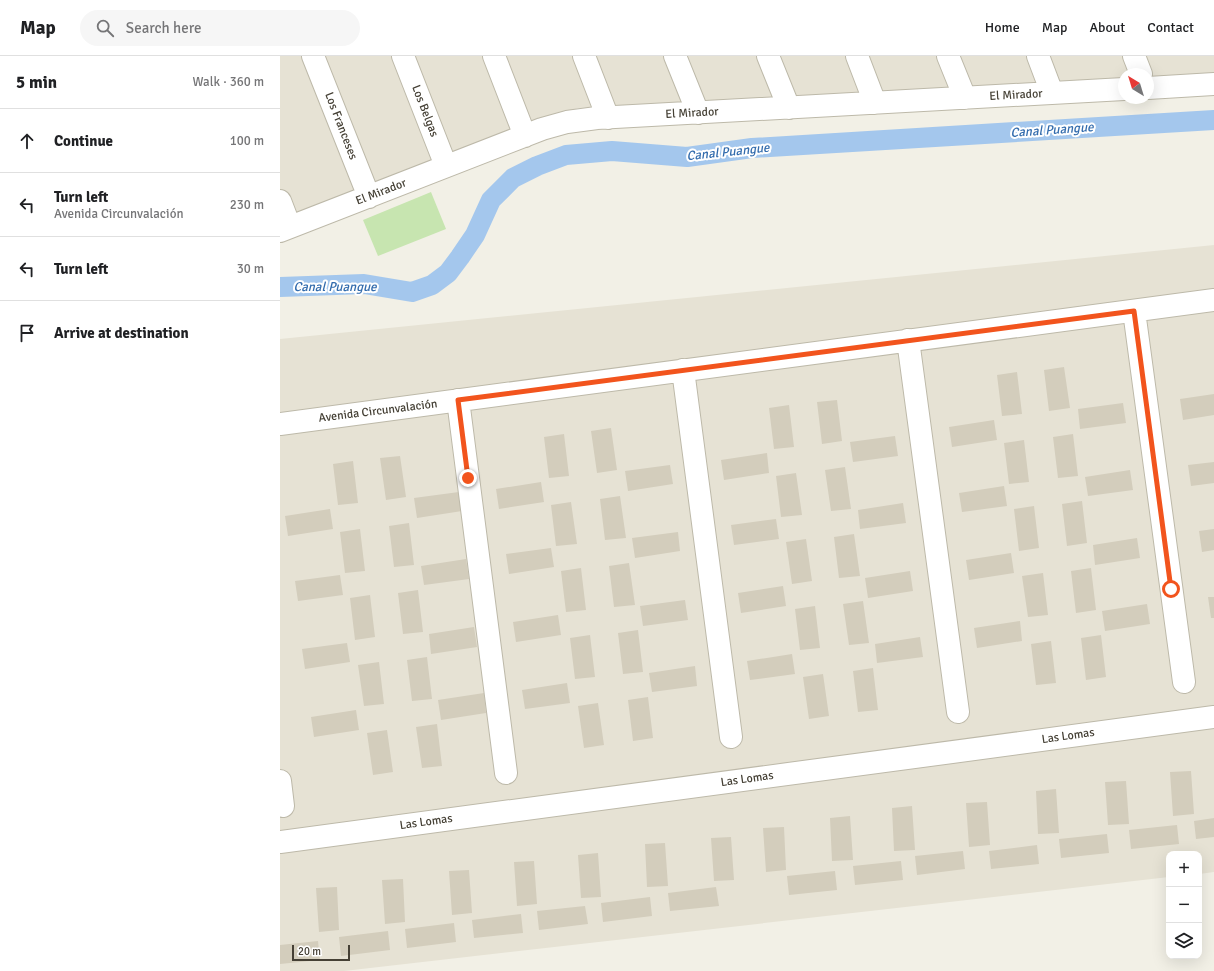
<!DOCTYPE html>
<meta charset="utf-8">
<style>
:root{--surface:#fff;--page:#f6f6f6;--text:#202124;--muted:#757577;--line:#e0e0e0}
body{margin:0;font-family:Signika,sans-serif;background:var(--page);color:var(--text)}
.controls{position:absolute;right:12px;bottom:12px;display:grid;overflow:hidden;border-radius:8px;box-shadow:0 4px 16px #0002}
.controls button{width:36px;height:36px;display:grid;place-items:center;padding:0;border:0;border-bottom:1px solid var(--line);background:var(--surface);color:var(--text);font:20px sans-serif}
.compass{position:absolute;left:838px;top:12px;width:36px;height:36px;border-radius:50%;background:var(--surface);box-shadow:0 4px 16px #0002;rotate:322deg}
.scale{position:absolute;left:12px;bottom:10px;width:58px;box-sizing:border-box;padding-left:4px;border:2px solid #454035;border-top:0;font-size:11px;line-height:14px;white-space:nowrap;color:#454035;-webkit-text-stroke:3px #fff;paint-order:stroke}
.stop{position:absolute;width:12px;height:12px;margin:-9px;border:3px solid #f2541d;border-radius:50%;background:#fff}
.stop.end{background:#f2541d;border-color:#fff;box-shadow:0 1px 4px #0008}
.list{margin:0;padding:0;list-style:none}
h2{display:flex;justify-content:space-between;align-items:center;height:52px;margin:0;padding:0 16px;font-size:17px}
h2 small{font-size:13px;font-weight:400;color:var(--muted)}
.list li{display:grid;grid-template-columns:26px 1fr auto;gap:12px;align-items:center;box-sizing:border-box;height:64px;padding:0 16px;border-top:1px solid var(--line)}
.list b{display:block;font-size:15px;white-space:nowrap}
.list p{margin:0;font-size:13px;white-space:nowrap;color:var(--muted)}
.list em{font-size:13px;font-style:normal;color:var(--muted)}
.icon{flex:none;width:22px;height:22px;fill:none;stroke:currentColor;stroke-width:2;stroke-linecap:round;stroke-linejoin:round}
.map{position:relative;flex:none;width:934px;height:915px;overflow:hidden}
header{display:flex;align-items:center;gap:24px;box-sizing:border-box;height:56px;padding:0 20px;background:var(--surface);border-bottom:1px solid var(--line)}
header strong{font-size:19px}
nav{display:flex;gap:22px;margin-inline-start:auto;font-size:14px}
.search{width:280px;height:36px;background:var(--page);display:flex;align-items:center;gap:10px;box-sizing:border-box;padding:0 14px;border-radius:22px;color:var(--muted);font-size:15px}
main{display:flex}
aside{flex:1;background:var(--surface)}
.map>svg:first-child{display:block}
</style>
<header>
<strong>Map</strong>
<div class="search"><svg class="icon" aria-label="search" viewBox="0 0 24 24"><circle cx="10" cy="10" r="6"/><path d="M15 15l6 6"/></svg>Search here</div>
<nav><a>Home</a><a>Map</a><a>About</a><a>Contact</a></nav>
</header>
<main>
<aside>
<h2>5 min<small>Walk · 360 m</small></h2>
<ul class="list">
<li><svg class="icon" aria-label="ahead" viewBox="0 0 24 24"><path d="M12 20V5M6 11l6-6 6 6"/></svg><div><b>Continue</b></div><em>100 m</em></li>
<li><svg class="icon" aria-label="left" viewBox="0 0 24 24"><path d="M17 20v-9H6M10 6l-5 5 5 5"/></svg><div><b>Turn left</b><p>Avenida Circunvalación</p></div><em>230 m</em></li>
<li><svg class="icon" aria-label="left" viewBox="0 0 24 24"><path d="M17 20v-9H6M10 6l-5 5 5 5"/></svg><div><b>Turn left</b></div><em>30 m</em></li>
<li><svg class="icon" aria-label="arrive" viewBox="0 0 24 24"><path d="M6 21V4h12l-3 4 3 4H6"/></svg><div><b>Arrive at destination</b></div></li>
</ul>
</aside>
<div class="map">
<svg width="934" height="915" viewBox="0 0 934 915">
<rect width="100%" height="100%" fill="#f2f0e6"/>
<path fill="#e6e2d4" d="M0,0h934v24l-66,3v-9h-24v10l-546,24 -298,129z
M934,189v627l-15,2v-20h-30v23l-825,94h-64v-632z"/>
<path fill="#c7e5b0" d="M151,136l15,37 -68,27 -15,-36z"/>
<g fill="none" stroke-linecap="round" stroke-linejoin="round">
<path stroke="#a4c7ed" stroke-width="20" d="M0,231l84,-3 48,8 20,-7 16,-12 12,-16 15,-22 16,-35 22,-22 24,-12 29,-11 46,-4 75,6 65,-9 462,-28"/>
</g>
<path fill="#d3cdbc" d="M784,311l6,41 -21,3 -5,-41z
M737,316l5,42 -20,2 -5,-41z
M934,338v21l-31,5 -3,-21z
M557,344l5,41 -20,3 -5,-42z
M843,347l3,20 -46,6 -2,-20z
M509,349l5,42 -20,2 -5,-41z
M714,364l3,20 -45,7 -3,-20z
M331,372l6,42 -20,3 -6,-42z
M284,378l5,42 -20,2 -5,-41z
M793,378l5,42 -20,2 -5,-41z
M615,380l3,20 -45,6 -3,-20z
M744,384l5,42 -20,2 -5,-41z
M487,397l2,20 -45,7 -3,-20z
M120,400l6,41 -20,3 -6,-42z
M73,405l5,42 -20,2 -5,-41z
M934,406v21l-23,3 -3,-21z
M390,409l3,19 -45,7 -3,-20z
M565,411l6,42 -20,2 -6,-41z
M850,414l3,20 -45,6 -3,-19z
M516,417l6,42 -21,2 -5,-41z
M261,426l3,20 -45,7 -3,-20z
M724,430l3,20 -45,6 -3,-19z
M179,436l3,19 -45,7 -3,-20z
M340,440l6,42 -21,2 -5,-41z
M802,445l5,42 -20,3 -5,-42z
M291,446l6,42 -21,2 -5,-41z
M623,447l3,20 -46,6 -2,-19z
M754,450l5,42 -20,3 -5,-42z
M50,453l3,20 -45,7 -3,-20z
M496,463l3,20 -45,6 -3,-20z
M129,467l5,42 -20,2 -5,-41z
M80,473l5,42 -20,2 -5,-41z
M934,473v21l-12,2 -3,-21z
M398,476l2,19 -45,7 -3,-20z
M574,478l6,42 -21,2 -5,-41z
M857,482l3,20 -45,7 -2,-20z
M526,483l6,42 -20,3 -6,-42z
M271,492l3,19 -45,7 -3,-20z
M731,497l3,20 -45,7 -3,-20z
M186,503l3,20 -45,6 -3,-19z
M349,507l6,42 -21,2 -5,-41z
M301,512l5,42 -20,2 -5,-41z
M811,512l5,42 -20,3 -5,-42z
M630,515l3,20 -45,7 -3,-20z
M763,517l5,42 -20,2 -6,-41z
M60,519l3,20 -45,6 -3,-20z
M503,530l3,20 -45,7 -3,-20z
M138,534l5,42 -20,2 -5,-41z
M90,539l5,42 -20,3 -5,-42z
M928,541h6v21h-3z
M405,544l3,20 -45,6 -3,-20z
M583,545l6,42 -20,2 -6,-41z
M867,548l3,20 -45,7 -3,-20z
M535,550l5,42 -20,2 -5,-41z
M278,559l3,20 -45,7 -3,-20z
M740,565l2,20 -45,7 -3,-20z
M194,571l3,20 -46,7 -2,-20z
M358,574l5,42 -20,2 -5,-41z
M310,579l5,42 -20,2 -5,-41z
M821,579l5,42 -20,3 -5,-42z
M640,581l3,20 -46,6 -2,-19z
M771,585l5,42 -20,2 -5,-41z
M67,587l3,19 -45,7 -3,-20z
M512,598l3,20 -45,6 -3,-19z
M147,601l5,42 -20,2 -5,-41z
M99,606l5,42 -20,2 -6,-41z
M415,610l2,20 -45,6 -3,-19z
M593,612l5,42 -20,2 -5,-41z
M543,618l6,42 -20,3 -6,-42z
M287,627l3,20 -45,6 -3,-19z
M204,637l2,20 -45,7 -3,-20z
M368,641l5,41 -20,3 -5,-41z
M318,647l6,42 -20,3 -6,-42z
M76,654l3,20 -45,7 -3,-20z
M157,668l5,42 -20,2 -6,-41z
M107,674l6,42 -20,3 -6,-42z
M911,715l3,43 -21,2 -3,-44z
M846,725l3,43 -21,1 -3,-43z
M776,733l3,44 -21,1 -2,-43z
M707,746l3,43 -21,2 -3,-44z
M632,750l3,44 -21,1 -2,-43z
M570,760l3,44 -21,1 -2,-43z
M934,762v19l-18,2 -2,-18z
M897,769l2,19 -48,5 -2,-19z
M504,771l2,43 -20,2 -3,-44z
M827,778l2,19 -48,5 -2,-19z
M451,781l3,43 -20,1 -3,-43z
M385,787l3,43 -21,1 -2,-43z
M757,789l2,19 -48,5 -2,-18z
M683,795l2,18 -48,6 -2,-19z
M318,797l3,44 -20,1 -3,-43z
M254,805l3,43 -20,2 -3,-44z
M621,805l2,19 -48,5 -2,-19z
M189,814l3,43 -20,2 -3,-44z
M555,815l2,19 -48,5 -2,-19z
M123,823l2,43 -20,2 -3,-44z
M57,831l2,43 -20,2 -3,-44z
M436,831l3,19 -49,5 -2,-18z
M370,841l2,19 -49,6 -2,-19z
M305,850l3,18 -49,6 -2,-19z
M241,858l2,19 -49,5 -2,-18z
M174,867l2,19 -49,6 -2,-19z
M108,875l2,19 -49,6 -2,-19z
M38,885l2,19 -40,4v-19z"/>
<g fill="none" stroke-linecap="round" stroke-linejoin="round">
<defs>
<path id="minor" d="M33,0l56,141
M123,0l43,110
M214,0l31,80
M304,0l24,62
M395,0l23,57
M488,0l21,52
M577,0l18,47
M668,0l17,42
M758,0l14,37
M854,0l7,18
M868,32l66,-4
M0,145l10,26
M0,175l262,-102 25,-7 30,-4 527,-29
M854,255l50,371
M628,284l50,372
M403,314l48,367
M178,344l48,373
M0,368l934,-124
M0,725l3,25
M0,786l934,-125"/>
</defs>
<use href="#minor" stroke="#bdb9a9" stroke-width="24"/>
<use href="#minor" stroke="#fff" stroke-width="22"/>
</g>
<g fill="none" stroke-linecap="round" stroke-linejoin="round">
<path stroke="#f2541d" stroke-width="5" d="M188,422l-10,-78 676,-89 37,278"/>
</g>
<g text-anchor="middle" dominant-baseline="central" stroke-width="4" stroke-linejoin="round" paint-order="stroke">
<g font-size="12" fill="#454035" stroke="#fff">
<text transform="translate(736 39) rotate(-3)">El Mirador</text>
<text transform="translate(145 55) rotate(69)">Los Belgas</text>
<text transform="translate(412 57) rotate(-3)">El Mirador</text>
<text transform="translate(61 70) rotate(69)">Los Franceses</text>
<text transform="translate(101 136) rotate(-21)">El Mirador</text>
<text transform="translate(98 355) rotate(-7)">Avenida Circunvalación</text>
<text transform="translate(788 680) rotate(-8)">Las Lomas</text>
<text transform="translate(467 723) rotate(-8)">Las Lomas</text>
<text transform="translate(146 766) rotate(-8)">Las Lomas</text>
</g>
<g font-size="13" font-style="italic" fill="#336cad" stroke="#fff">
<text transform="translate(772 74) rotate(-4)">Canal Puangue</text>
<text transform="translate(448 96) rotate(-6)">Canal Puangue</text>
<text x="55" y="231">Canal Puangue</text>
</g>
</g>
</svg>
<div class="controls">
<button>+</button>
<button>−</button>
<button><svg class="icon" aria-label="layers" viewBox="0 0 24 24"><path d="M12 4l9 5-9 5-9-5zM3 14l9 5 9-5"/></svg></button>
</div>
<svg class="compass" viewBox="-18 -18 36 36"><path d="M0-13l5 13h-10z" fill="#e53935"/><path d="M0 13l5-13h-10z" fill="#757577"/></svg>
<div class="scale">20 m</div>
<div class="stop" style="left:891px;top:533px"></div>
<div class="stop end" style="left:188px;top:422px"></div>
</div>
</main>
